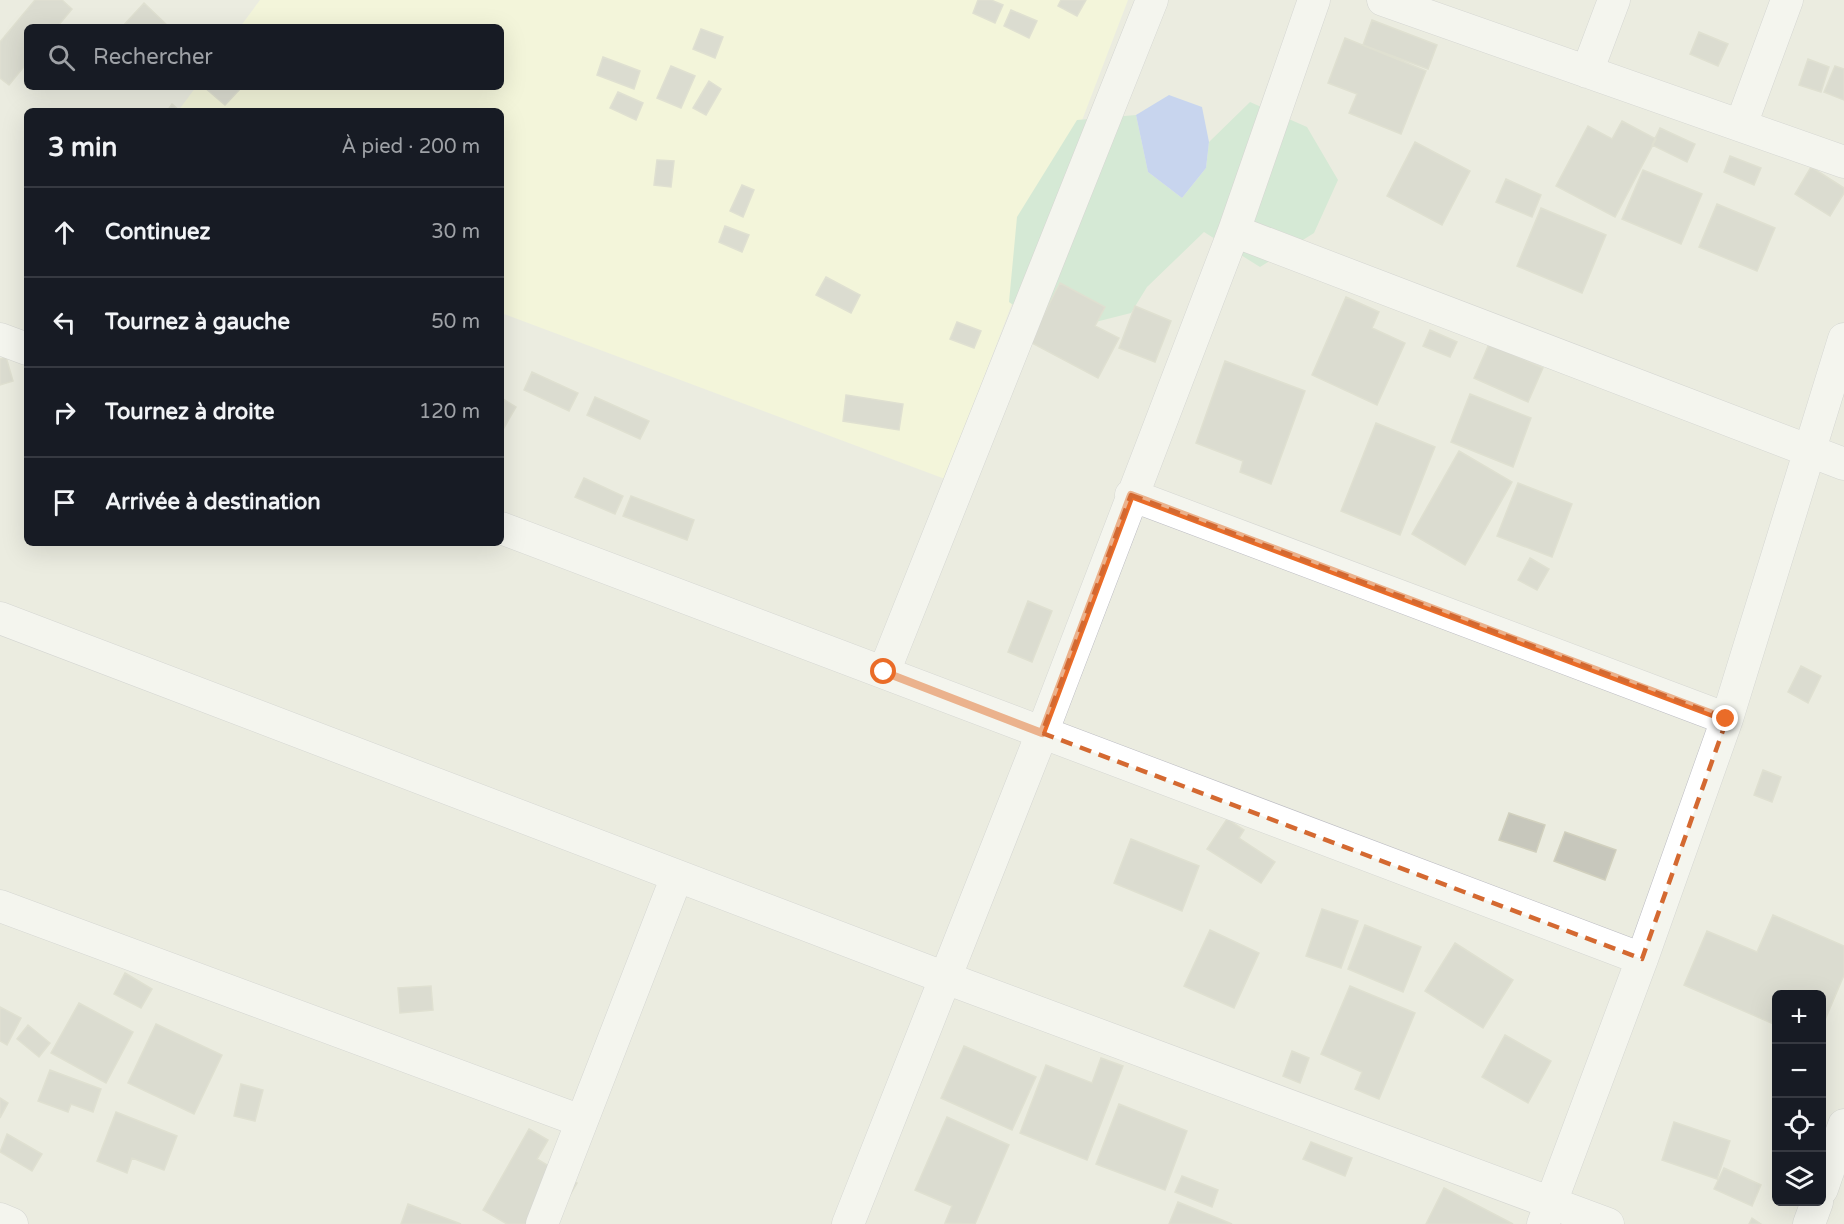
<!DOCTYPE html>
<html lang="fr">
<meta charset="utf-8">
<style>
:root{--surface:#171b24;--page:#242831;--text:#f1f3f6;--muted:#9ea1a6;--line:#363941}
body{margin:0;font-family:"Varela Round",sans-serif;background:var(--page);color:var(--text)}
.controls{position:absolute;right:18px;bottom:18px;display:grid;overflow:hidden;border-radius:9px;box-shadow:0 6px 24px #0002}
.controls button{width:54px;height:54px;display:grid;place-items:center;padding:0;border:0;border-bottom:2px solid var(--line);background:var(--surface);color:var(--text);font:30px sans-serif}
.stop{position:absolute;width:18px;height:18px;margin:-14px;border:4px solid #ea6c28;border-radius:50%;background:#fff}
.stop.end{background:#ea6c28;border-color:#fff;box-shadow:0 2px 6px #0008}
.list{margin:0;padding:0;list-style:none}
h2{display:flex;justify-content:space-between;align-items:center;height:78px;margin:0;padding:0 24px;font-size:26px}
h2 small{font-size:20px;font-weight:400;color:var(--muted)}
.list li{display:grid;grid-template-columns:39px 1fr auto;gap:18px;align-items:center;box-sizing:border-box;height:90px;padding:0 24px;border-top:2px solid var(--line)}
.list b{display:block;font-size:22px;white-space:nowrap}
.list em{font-size:20px;font-style:normal;color:var(--muted)}
.icon{flex:none;width:33px;height:33px;fill:none;stroke:currentColor;stroke-width:2;stroke-linecap:round;stroke-linejoin:round}
.map{position:relative;flex:none;width:1844px;height:1224px;overflow:hidden}
.search{position:absolute;background:var(--surface);box-shadow:0 6px 24px #0002;left:24px;top:24px;width:480px;height:66px;display:flex;align-items:center;gap:15px;box-sizing:border-box;padding:0 21px;border-radius:9px;color:var(--muted);font-size:22px}
.panel{position:absolute;background:var(--surface);box-shadow:0 6px 24px #0002;left:24px;top:108px;width:480px;height:438px;border-radius:9px}
.map>svg:first-child{display:block}
</style>
<div class="map">
<svg width="1844" height="1224" viewBox="0 0 1844 1224">
<rect width="100%" height="100%" fill="#ebece0"/>
<path fill="#fcfed3" d="M260,0h868l-183,479 -444,-166v-202h-323l18,-24h305v-60h-261z"/>
<path fill="#bbe4c7" d="M1250,102l57,25 31,53 -24,53 -54,34 -56,-35 -57,55 -16,26 -79,20 -43,-31 8,-85 60,-97 59,-5 12,57 34,26 24,-30 3,-26z"/>
<path fill="#9db9ff" d="M1169,95l33,12 7,35 -3,26 -24,30 -34,-26 -12,-57z"/>
<path fill="#c7c7bc" stroke="#d1d0be" stroke-width="1.5" d="M35,0h27l10,9 -15,18h-30v36l-18,22 -9,-7v-36z
M978,0h13l12,5 -8,18 -22,-10z
M1061,0h25l-9,16 -19,-10z
M144,3l25,24h-47z
M1011,10l26,11 -8,17 -25,-12z
M1372,20l65,25 -9,24 -65,-24z
M701,29l22,8 -8,21 -22,-9z
M1699,32l29,12 -10,22 -28,-12z
M1345,38l81,33 -25,63 -52,-21 8,-19 -29,-11z
M603,57l37,14 -6,18 -37,-14z
M1808,59l21,8 -8,25 -22,-7z
M671,66l24,10 -14,32 -24,-10z
M1835,66l9,3v31l-20,-8z
M709,81l12,8 -15,26 -13,-7z
M204,87h34l2,2 -15,16z
M618,92l25,11 -7,17 -26,-12z
M172,104l8,7h-13z
M1622,121l34,18 -41,78 -59,-31 32,-60 24,13z
M1660,128l35,16 -8,18 -35,-17z
M1415,142l55,29 -28,54 -55,-29z
M1730,156l31,12 -7,17 -30,-13z
M657,160l17,1 -3,26 -17,-2z
M1811,167l33,21v5l-14,23 -35,-22z
M1643,170l59,24 -21,50 -59,-25z
M1506,179l35,16 -9,22 -36,-15z
M742,185l12,5 -11,27 -13,-6z
M1717,204l58,24 -18,43 -58,-24z
M1541,208l65,27 -24,58 -65,-27z
M725,226l24,9 -7,17 -23,-10z
M826,277l34,18 -9,18 -35,-18z
M1060,283l45,24 -10,19 24,12 -21,40 -68,-36z
M1346,297l33,15 -7,16 33,15 -28,62 -65,-30z
M1135,306l36,15 -16,41 -36,-14z
M957,322l24,9 -7,17 -24,-9z
M1430,330l27,12 -7,15 -27,-11z
M1489,344l54,24 -15,34 -54,-24z
M6,357l7,24 -13,4v-26z
M1225,361l80,30 -34,93 -31,-12 3,-11 -47,-18z
M532,372l46,21 -9,18 -45,-21z
M1470,394l61,24 -18,49 -62,-25z
M846,395l57,9 -4,26 -56,-9z
M595,397l54,24 -9,18 -53,-24z
M503,399l13,8 -15,26v-30z
M1376,423l59,24 -35,88 -59,-24z
M1459,451l53,31 -47,83 -53,-31z
M584,478l39,18 -8,18 -40,-17z
M1518,483l54,21 -20,53 -55,-21z
M631,496l63,24 -7,20 -64,-24z
M1530,558l19,11 -12,21 -19,-10z
M1028,601l24,10 -20,51 -24,-10z
M1801,666l20,10 -13,27 -20,-11z
M1763,770l18,7 -9,25 -18,-7z
M1509,813l36,12 -9,27 -37,-12z
M1227,819l17,11 -5,8 36,24 -14,21 -54,-34z
M1565,832l51,18 -11,30 -51,-19z
M1131,839l68,27 -17,45 -68,-28z
M1322,909l36,12 -17,47 -35,-12z
M1773,915l71,31v29l-22,52v-33h-46v31l-92,-40 23,-54 50,21z
M1365,925l56,22 -18,45 -55,-23z
M1210,930l49,23 -25,55 -50,-22z
M1455,943l58,37 -30,48 -58,-37z
M125,973l27,16 -11,19 -27,-14z
M431,986l2,24 -33,3 -2,-25z
M1350,986l65,27 -36,86 -24,-10 7,-17 -41,-18z
M79,1003l54,29 -27,51 -55,-30z
M0,1007l21,11 -14,27 -7,-4z
M156,1024l66,31 -28,59 -66,-31z
M28,1025l22,18 -11,14 -22,-18z
M1505,1035l46,26 -23,42 -46,-26z
M964,1046l72,31 -24,53 -71,-32z
M1292,1051l17,7 -9,25 -17,-7z
M1101,1058l22,8 -36,94 -67,-27 26,-68 46,18z
M50,1070l51,19 -8,23 -22,-8 -3,8 -30,-11z
M241,1084l22,6 -8,31 -21,-5z
M0,1098l8,5 -8,15z
M1119,1104l68,27 -22,59 -69,-26z
M116,1112l61,24 -13,34 -32,-12 -5,15 -30,-12z
M947,1117l62,28 -34,79 -30,-1 7,-17 -37,-16z
M1674,1122l56,19 -13,38 -55,-19z
M529,1129l19,11 -11,19 40,24 -24,41h-46l-24,-14z
M7,1134l35,20 -10,17 -32,-19z
M1311,1142l41,16 -7,18 -42,-17z
M1724,1168l37,17 -9,21 -38,-17z
M1182,1176l36,14 -6,17 -37,-15z
M1444,1188l69,36h-87z
M1178,1202l54,22h-63z
M408,1204l53,20h-60z
M1752,1218l9,6h-12z"/>
<g fill="none" stroke-linecap="round" stroke-linejoin="round">
<defs>
<path id="street" d="M1383,0l461,162
M1587,72l27,-72
M1741,125l46,-125
M1234,231l610,233
M0,339l27,10
M1131,495l596,224
M501,528l1141,431
M0,618l943,359 665,247
M884,672l268,-672
M0,906l581,215
M1822,1189l22,-64
M0,1219l12,5
M542,1224l135,-348
M848,1224l194,-491 192,-502 80,-231
M1543,1224l99,-265 85,-240 117,-380
M1809,1224l8,-22"/>
</defs>
<use href="#street" stroke="#bbbbc2" stroke-width="33"/>
<use href="#street" stroke="#fff" stroke-width="32"/>
</g>
<g fill="none" stroke-linecap="round" stroke-linejoin="round">
<path stroke="#ea6c28" stroke-width="8" d="M884,672l158,61 89,-238 595,224"/>
</g>
<path d="M0 0H1844V1224H0ZM1131,495l596,224 -85,240 -600,-226z" fill="#ebece0" fill-opacity=".55" fill-rule="evenodd"/>
<path fill="none" stroke="#d46931" stroke-width="4.5" stroke-dasharray="12 8" stroke-linejoin="round" d="M1131,495l596,224 -85,240 -600,-226z"/>
</svg>
<div class="controls">
<button>+</button>
<button>−</button>
<button><svg class="icon" aria-label="locate" viewBox="0 0 24 24"><circle cx="12" cy="12" r="6"/><path d="M12 2v4M12 18v4M2 12h4M18 12h4"/></svg></button>
<button><svg class="icon" aria-label="layers" viewBox="0 0 24 24"><path d="M12 4l9 5-9 5-9-5zM3 14l9 5 9-5"/></svg></button>
</div>
<div class="stop" style="left:884px;top:672px"></div>
<div class="stop end" style="left:1726px;top:719px"></div>
<div class="search"><svg class="icon" aria-label="search" viewBox="0 0 24 24"><circle cx="10" cy="10" r="6"/><path d="M15 15l6 6"/></svg>Rechercher</div>
<section class="panel">
<h2>3 min<small>À pied · 200 m</small></h2>
<ul class="list">
<li><svg class="icon" aria-label="ahead" viewBox="0 0 24 24"><path d="M12 20V5M6 11l6-6 6 6"/></svg><div><b>Continuez</b></div><em>30 m</em></li>
<li><svg class="icon" aria-label="left" viewBox="0 0 24 24"><path d="M17 20v-9H6M10 6l-5 5 5 5"/></svg><div><b>Tournez à gauche</b></div><em>50 m</em></li>
<li><svg class="icon" aria-label="right" viewBox="0 0 24 24"><path d="M7 20v-9h11M14 6l5 5-5 5"/></svg><div><b>Tournez à droite</b></div><em>120 m</em></li>
<li><svg class="icon" aria-label="arrive" viewBox="0 0 24 24"><path d="M6 21V4h12l-3 4 3 4H6"/></svg><div><b>Arrivée à destination</b></div></li>
</ul>
</section>
</div>
